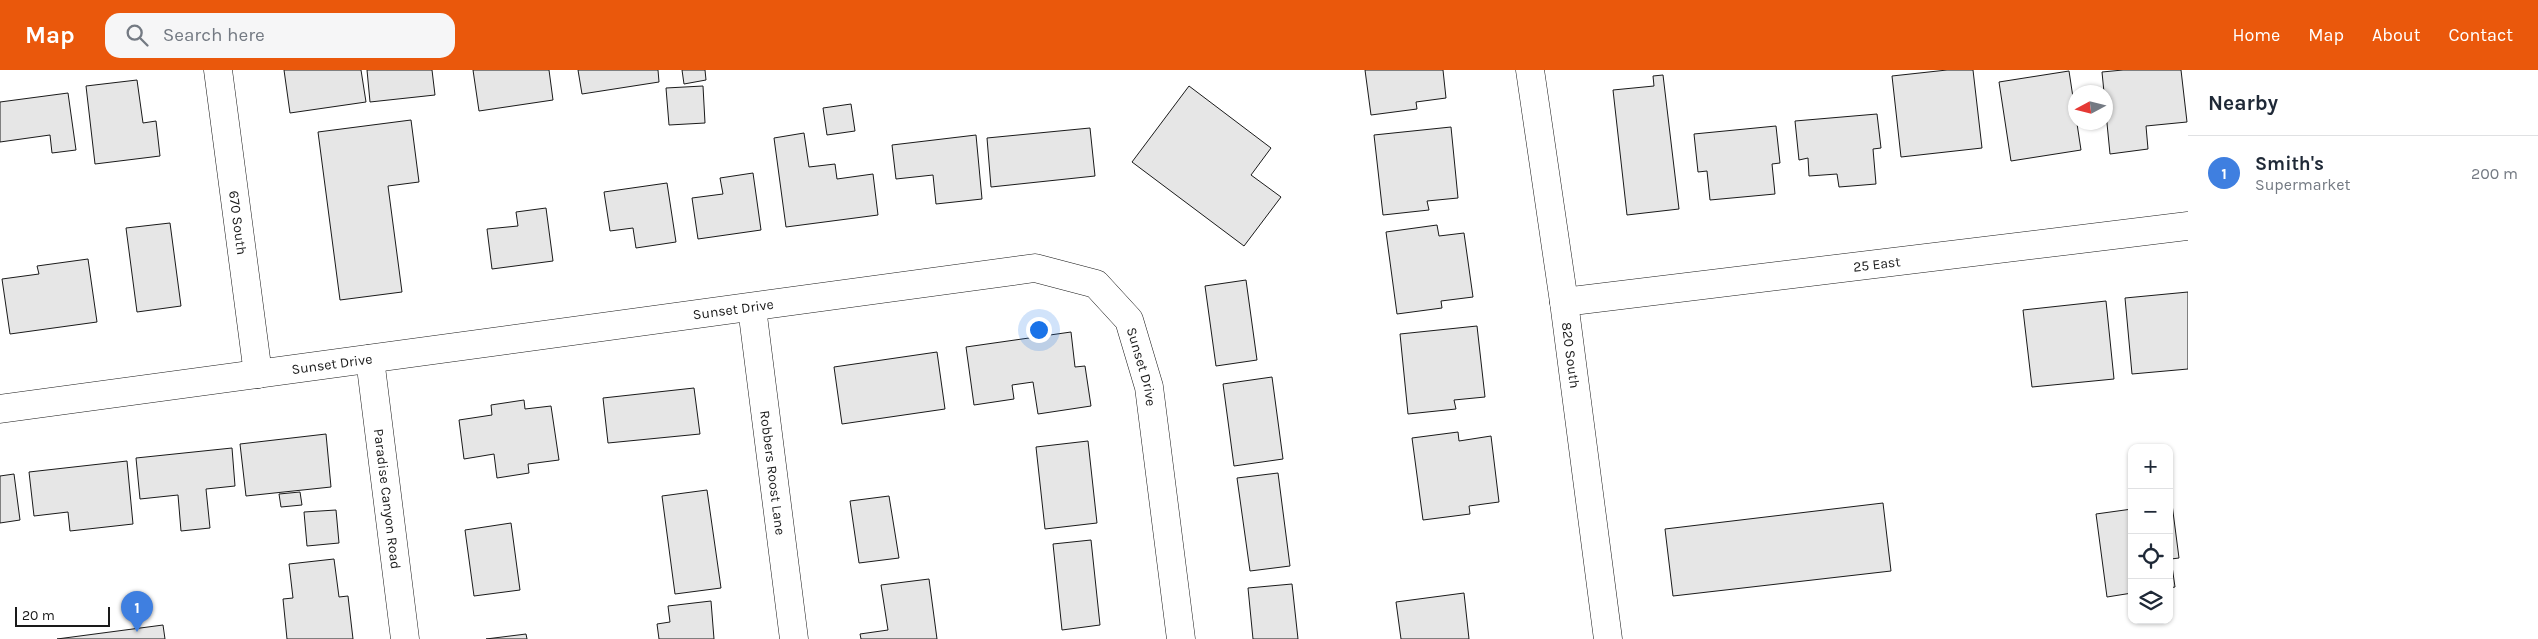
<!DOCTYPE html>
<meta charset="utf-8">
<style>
:root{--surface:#fff;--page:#f6f6f7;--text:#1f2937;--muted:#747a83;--line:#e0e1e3;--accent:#ea580c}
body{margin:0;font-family:Karla,sans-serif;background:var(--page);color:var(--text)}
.controls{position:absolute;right:15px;bottom:15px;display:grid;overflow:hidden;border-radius:10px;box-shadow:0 1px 4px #0004}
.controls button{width:45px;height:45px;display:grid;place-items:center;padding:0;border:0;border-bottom:1px solid var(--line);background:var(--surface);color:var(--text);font:25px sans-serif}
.compass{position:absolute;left:2068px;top:15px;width:45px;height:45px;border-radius:50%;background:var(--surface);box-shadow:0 1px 4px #0004;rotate:263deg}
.scale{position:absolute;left:15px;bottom:12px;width:95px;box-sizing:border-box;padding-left:5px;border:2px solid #1a1a1a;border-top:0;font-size:14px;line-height:18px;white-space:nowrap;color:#1a1a1a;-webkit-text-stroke:4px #fff;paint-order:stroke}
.you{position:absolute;left:1038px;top:259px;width:18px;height:18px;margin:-12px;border:4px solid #fff;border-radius:50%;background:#1a73e8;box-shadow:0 0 0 8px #1a73e833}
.badge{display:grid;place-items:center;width:32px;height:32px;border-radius:50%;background:var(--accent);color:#fff;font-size:16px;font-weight:700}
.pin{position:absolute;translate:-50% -41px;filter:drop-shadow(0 1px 2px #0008)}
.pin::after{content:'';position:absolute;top:26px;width:18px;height:15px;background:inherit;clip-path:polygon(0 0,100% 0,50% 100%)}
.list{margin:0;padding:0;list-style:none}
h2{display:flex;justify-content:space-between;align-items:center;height:65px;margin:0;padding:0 20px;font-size:21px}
h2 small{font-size:16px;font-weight:400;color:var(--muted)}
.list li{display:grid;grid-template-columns:32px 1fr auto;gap:15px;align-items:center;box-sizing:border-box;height:75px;padding:0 20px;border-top:1px solid var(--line)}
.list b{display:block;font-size:19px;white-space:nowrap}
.list p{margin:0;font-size:16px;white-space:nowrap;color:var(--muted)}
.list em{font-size:16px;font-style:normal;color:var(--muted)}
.icon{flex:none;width:28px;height:28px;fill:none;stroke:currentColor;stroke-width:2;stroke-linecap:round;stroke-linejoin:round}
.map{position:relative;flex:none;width:2188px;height:569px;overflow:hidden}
header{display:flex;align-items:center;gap:30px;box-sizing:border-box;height:70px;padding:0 25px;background:var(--accent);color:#fff}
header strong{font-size:24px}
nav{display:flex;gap:28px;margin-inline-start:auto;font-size:18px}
.search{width:350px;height:45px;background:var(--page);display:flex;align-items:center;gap:12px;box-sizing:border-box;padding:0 18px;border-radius:15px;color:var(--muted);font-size:19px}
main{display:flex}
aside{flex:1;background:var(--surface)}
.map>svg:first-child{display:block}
</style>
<header>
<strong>Map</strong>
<div class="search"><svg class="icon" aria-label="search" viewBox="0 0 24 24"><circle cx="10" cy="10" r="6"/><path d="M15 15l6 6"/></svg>Search here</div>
<nav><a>Home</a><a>Map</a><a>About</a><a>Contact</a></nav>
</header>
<main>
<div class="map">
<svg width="2188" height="569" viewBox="0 0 2188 569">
<rect width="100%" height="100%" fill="#fff"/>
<path fill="#e6e6e6" stroke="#1a1a1a" d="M284,0h77l5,32 -76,11z
M367,0h65l3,25 -65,7z
M473,0h76l4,30 -74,11z
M578,0h80l1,12 -77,12z
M682,0h23l1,10 -22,4z
M1365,0h78l3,28 -30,4 1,7 -46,6z
M1947,0h26l9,78 -81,9 -9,-81z
M2123,0h58l6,52 -41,4 2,23 -38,5 -8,-82z
M2069,1l12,79 -70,11 -12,-79z
M1663,5l16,134 -52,6 -14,-125 41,-4 -1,-10z
M137,10l6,43 13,-2 4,35 -65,8 -9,-78z
M703,16l2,37 -36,2 -3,-37z
M1189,16l82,62 -20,27 30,22 -37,49 -112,-84z
M68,23l8,57 -24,3 -2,-18 -50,7v-40z
M851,34l4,27 -28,4 -4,-27z
M1877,44l4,34 -8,1 3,35 -37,3 -2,-13 -28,2 -1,-18 -9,2 -4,-39z
M411,50l8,62 -31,4 14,106 -62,8 -22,-168z
M1776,56l4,37 -8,1 3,30 -65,6 -3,-29 -9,1 -4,-38z
M1451,57l7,71 -31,3 2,9 -46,5 -9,-80z
M1090,58l5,48 -104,11 -4,-49z
M804,63l5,34 26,-3 2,15 36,-5 5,41 -92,12 -12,-89z
M976,65l6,64 -46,5 -3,-29 -37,4 -4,-34z
M753,103l8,57 -63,9 -6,-41 31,-4 -3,-16z
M667,113l9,59 -40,6 -3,-20 -23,3 -6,-39z
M546,138l7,53 -61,8 -5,-40 31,-3 -2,-14z
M170,153l11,83 -44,6 -11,-84z
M1437,155l2,11 25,-3 9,64 -32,4 1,7 -45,6 -11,-82z
M88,189l9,63 -87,12 -8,-55 37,-5 -2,-8z
M1246,210l11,80 -41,6 -11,-80z
M2188,222v77l-56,5 -7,-76z
M2106,231l8,78 -82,8 -9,-77z
M1477,256l8,71 -31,3 2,9 -48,5 -8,-80z
M1071,262l4,35 10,-1 6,40 -53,8 -5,-32 -21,3 2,14 -40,6 -8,-58z
M937,282l8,57 -103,15 -8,-57z
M1272,307l11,82 -49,7 -11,-82z
M694,318l6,46 -92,9 -5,-45z
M524,330l1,9 26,-3 8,54 -31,4 1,9 -32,5 -3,-24 -30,5 -5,-39 33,-5 -1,-10z
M1458,362l1,9 32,-5 8,66 -30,4 1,8 -47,6 -11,-82z
M326,364l5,53 -85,9 -6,-52z
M1088,371l9,82 -52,6 -9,-82z
M232,378l3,38 -29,3 4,39 -29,3 -3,-36 -38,4 -4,-41z
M127,391l6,63 -63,7 -2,-19 -34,4 -5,-44z
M1278,403l12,93 -40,5 -13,-93z
M14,404l6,46 -20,3v-47z
M707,420l14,98 -46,6 -13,-98z
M300,422l2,13 -21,2 -2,-13z
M889,426l10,62 -40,5 -9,-62z
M1883,433l8,68 -218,25 -8,-67z
M2169,434h3l7,54 -8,1 4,28 -6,1z
M2132,439v84l-25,4 -11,-83z
M336,440l3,33 -32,3 -3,-34z
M511,453l9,67 -46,6 -9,-66z
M1091,470l9,85 -38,5 -9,-86z
M334,489l5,38 9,-1 5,43h-66l-4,-40 10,-1 -4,-34z
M929,509l8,60h-76l-1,-5 28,-4 -7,-45z
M1292,514l6,55h-45l-5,-51z
M1464,523l5,46h-68l-5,-37z
M711,531l3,38h-55l-2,-15 13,-2 -2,-16z
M163,555l2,14h-108z
M526,564l1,5h-41z"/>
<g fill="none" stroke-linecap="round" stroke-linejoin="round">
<defs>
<g id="street">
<path id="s1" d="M218,0l40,304"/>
<path id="s2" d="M1530,0l34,232 44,337"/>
<path id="s3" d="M1564,232l624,-76"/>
<path id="s4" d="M752,238l42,331"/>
<path id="s5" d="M370,289l35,280"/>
<path id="s6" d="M0,339l1035,-141 61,16 33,36 20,67 32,252"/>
</g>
</defs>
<use href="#street" stroke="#1a1a1a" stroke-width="29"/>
<use href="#street" stroke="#fff" stroke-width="28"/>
</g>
<g text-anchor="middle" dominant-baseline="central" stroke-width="4" stroke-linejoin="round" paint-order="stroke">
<g font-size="14" fill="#1a1a1a" stroke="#fff">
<text stroke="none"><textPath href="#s1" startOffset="154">670 South</textPath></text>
<text stroke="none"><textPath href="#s3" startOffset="315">25 East</textPath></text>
<text stroke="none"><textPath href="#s6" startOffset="740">Sunset Drive</textPath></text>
<text stroke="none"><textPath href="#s2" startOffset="288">820 South</textPath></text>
<text stroke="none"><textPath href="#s6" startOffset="335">Sunset Drive</textPath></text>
<text stroke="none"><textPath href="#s6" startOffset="1205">Sunset Drive</textPath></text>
<text stroke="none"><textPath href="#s4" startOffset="166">Robbers Roost Lane</textPath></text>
<text stroke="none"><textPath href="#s5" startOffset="141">Paradise Canyon Road</textPath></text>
</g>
</g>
</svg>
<div class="controls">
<button>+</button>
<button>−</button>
<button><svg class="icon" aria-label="locate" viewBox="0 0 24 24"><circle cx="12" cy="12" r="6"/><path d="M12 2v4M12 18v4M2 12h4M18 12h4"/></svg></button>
<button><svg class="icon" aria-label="layers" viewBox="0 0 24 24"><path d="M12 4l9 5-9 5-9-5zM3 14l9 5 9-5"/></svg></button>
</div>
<svg class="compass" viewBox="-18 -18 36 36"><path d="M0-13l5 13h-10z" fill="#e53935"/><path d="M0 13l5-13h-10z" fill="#747a83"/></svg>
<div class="scale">20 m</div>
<div class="you"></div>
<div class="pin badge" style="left:137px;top:562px;background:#3f7fe0">1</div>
</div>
<aside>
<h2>Nearby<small></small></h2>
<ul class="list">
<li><span class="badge" style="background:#3f7fe0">1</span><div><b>Smith's</b><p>Supermarket</p></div><em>200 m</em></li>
</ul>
</aside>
</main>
